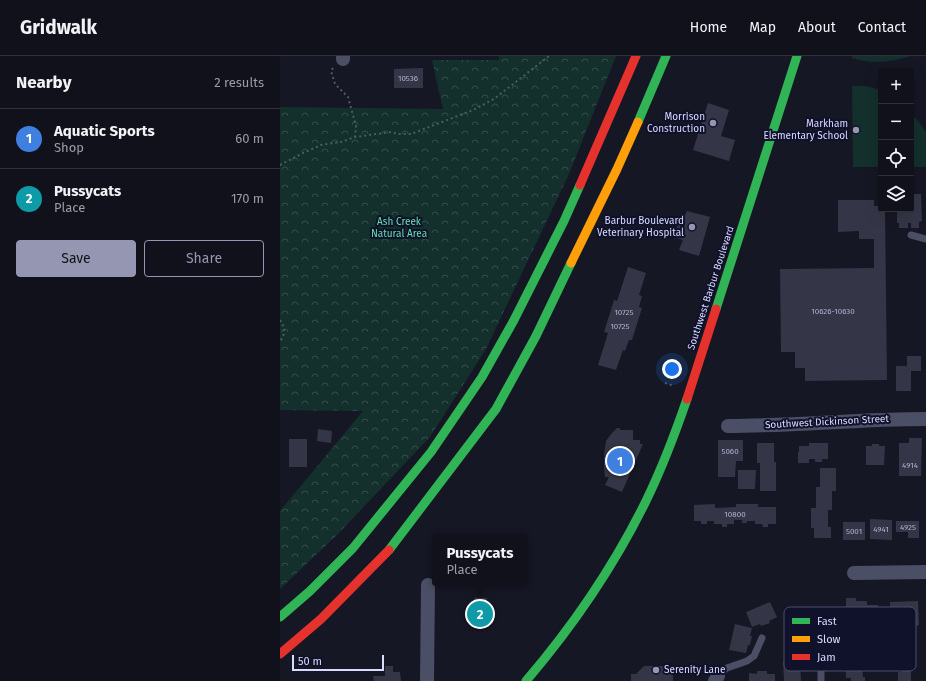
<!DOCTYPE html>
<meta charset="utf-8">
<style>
:root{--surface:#10111b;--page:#191a24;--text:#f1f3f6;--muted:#9c9da3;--line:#30313a;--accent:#9597b2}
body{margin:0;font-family:"Fira Sans",sans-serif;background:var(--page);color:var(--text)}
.controls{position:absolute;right:12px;top:12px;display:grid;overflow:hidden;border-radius:4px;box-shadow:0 4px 16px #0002}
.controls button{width:36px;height:36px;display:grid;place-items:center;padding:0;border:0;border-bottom:1px solid var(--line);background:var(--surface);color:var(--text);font:20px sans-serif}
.scale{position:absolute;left:12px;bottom:10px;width:92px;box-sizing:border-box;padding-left:4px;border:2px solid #d9dcff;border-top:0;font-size:11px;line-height:14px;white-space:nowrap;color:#d9dcff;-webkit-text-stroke:3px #10112a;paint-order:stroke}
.you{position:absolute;left:392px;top:313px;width:14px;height:14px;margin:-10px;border:3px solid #fff;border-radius:50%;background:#1a73e8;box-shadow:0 0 0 6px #1a73e833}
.badge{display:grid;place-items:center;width:26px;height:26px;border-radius:50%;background:var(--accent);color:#fff;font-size:13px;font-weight:700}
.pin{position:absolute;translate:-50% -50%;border:2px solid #fff;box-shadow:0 1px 4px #0006}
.popup{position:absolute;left:152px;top:478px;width:96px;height:52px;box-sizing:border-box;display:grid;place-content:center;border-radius:4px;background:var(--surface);filter:drop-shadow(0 1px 3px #0005);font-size:13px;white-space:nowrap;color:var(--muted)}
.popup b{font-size:15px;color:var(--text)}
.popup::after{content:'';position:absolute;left:50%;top:100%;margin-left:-8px;border:8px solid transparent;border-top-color:var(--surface)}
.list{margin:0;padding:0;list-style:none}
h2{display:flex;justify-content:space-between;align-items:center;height:52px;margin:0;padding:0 16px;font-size:17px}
h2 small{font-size:13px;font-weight:400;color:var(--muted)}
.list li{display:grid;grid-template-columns:26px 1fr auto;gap:12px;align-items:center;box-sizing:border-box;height:60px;padding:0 16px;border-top:1px solid var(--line)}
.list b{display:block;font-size:15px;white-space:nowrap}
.list p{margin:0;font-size:13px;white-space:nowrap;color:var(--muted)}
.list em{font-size:13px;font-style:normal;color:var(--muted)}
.actions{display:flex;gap:8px;padding:12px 16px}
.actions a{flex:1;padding:9px 0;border:1px solid var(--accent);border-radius:4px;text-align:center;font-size:14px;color:var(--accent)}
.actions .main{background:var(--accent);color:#111}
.icon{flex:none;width:22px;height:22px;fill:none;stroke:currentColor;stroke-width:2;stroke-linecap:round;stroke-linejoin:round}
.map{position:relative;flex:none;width:646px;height:625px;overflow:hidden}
header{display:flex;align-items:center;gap:24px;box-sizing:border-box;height:56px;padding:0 20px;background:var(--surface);border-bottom:1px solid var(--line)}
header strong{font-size:19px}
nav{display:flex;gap:22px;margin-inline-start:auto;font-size:14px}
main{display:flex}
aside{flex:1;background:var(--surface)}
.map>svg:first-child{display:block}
</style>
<header>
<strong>Gridwalk</strong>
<nav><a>Home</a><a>Map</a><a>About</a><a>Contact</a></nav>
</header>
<main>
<aside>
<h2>Nearby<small>2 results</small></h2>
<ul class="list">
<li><span class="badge" style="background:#3f7fe0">1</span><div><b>Aquatic Sports</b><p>Shop</p></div><em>60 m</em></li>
<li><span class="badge" style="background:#0f9aa8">2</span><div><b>Pussycats</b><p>Place</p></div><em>170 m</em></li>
</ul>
<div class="actions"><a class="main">Save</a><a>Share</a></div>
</aside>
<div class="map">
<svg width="646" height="625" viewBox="0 0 646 625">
<defs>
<pattern id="forest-crowns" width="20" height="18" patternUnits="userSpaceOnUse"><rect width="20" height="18" fill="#13302c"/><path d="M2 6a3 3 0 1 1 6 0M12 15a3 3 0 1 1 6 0" fill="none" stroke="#354d4c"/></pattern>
</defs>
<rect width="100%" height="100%" fill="#161724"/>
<path fill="url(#forest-crowns)" d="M219,0h117l-47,118 -83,175 -56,88 -92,97 -58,55v-78l83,-100 -83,-1v-303l163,2 -11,-49h67z"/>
<path fill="#13302c" d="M572,0h58c-19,7 -39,8 -58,2z
M572,30h14l15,4v77h-28z
M631,58l8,8 7,10v35h-15z"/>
<path fill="#343546" d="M143,12v20h-29v-19z
M428,47l21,7 -8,26 14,4 -6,21 -36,-11z
M631,138h10l1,27 -3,1v6h-8v-5h-3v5h-9v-5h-2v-14h14z
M558,144h36v6h7v3h4l2,171 -82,1v-13h-10v-16h-14l-1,-83 94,-1v-29h-15v-8l-21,1z
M407,155l23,6 -11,39 -20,-6 4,-10 -9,-3 7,-23 4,1z
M348,211l18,6 -7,22 3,1 -3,11 3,1 -10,32h-3l-4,11 -2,-1 -7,20 -18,-5 10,-32 -4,-1 10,-32 3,1z
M627,300h14v15h-10v20h-15v-25h11z
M337,372h3v2h13v10h7v4h3l-21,48 -17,-7 4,-8h-4l-1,-9v-13l2,-14 6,-8z
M38,373l14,2 -1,12 -14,-2z
M629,382h13l-1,38h-22v-33h10z
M9,383h18v28h-18z
M438,384h25v21h-7l-1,16h-17z
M477,387h17v19h2v29h-16v-28h-3z
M529,387h19v16h-6v3h-7v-3h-6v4h-11v-11h1v-6h10z
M592,388h7v2h6l-1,19h-18v-19h6z
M540,412h16v23h-4v19h-4v17h3v11h-17v-10h-3v-20h5v-21h4z
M458,414h18l-1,19h-17z
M435,448v4l21,-1v-3h22v3h18v17h-8v3h-5l-1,-3h-7v-3h-8v2h-5v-3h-8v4h-7v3h-5v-3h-8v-3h-7v3h-6v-3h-7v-16z
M590,463l22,1v20l-22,-1z
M616,465h23v17h-11v-6h-12z
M563,466h22v18h-22z
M194,542h13v11h6v15h-21v-5h-4v-11h6z
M566,542h10v3h11v4h11v14h-12v-1h-20z
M638,545l1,24 -5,1 -1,-8h-23v-16z
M490,546l7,15 -8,4 1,2 -9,3 -1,-2 -8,3 -6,-15z
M455,568l17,4 -2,8h2l-2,9h-2l-2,8 -17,-3z
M546,578l8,15 -26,14 -8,-16z
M581,597l2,24h2v4h-14v-3h-5l-1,-24z
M520,605l1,20h-17l-1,-19z
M105,610h8v6h7l1,9h-27l-1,-5h12z
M364,610h29v15h-42v-7h5z
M622,613h9v12h-13v-9h4z
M477,615h10v3h8v7h-26v-8l8,1z"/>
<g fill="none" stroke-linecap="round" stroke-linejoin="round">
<path stroke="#4a5d66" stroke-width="2" stroke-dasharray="2 3" stroke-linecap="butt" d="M53,12l-2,3 4,13 13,13 8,29 -1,11
M0,109l23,-12 18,-8 20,-3 14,-5 36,-5 8,2h12l62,-24 21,-11 55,-43
M0,264c5,7 6,14 0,21
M385,327l9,3"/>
<path stroke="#4b4f65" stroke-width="7" d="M631,179l15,4
M438,620l9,-8 20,-7 7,-5 8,-18
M541,625v-17"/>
<path stroke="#4b4f65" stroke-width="14" d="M63,3v-3
M448,370c66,0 132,-7 198,-7
M574,517l72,-1
M147,625l1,-96
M435,625l3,-5"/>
<path stroke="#30b455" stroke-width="9" d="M358,66l28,-66
M436,253l81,-253
M109,494l107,-141 40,-73 35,-73
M0,561l30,-26 43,-43 78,-96 51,-75 32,-57 50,-99 16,-36
M246,625c47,-55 88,-115 120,-180 16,-33 29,-67 41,-102"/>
<path stroke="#ff9f0a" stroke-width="9" d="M291,207l46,-94 21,-47"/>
<path stroke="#e5322d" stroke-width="9" d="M300,129l56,-129
M407,343l29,-90
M0,598l41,-35 68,-69"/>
</g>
<g fill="#9597b2" stroke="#10112a" stroke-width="1.5">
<circle cx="433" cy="67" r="4"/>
<circle cx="576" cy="74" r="4"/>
<circle cx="412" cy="171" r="4"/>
<circle cx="376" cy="614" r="4"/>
</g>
<g text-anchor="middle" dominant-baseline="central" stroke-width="4" stroke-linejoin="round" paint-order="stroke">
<g font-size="8" fill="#b0b2d1">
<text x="128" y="22">10536</text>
<text x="553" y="255">10626-10630</text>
<text x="344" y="256">10725</text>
<text x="340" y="270">10725</text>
<text x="450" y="395">5060</text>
<text x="630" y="409">4914</text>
<text x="455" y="458">10800</text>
<text x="628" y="471">4925</text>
<text x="601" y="473">4941</text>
<text x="574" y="475">5001</text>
</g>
<g font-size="10" fill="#d9dcff" stroke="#10112a" text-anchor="end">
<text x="425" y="61">Morrison<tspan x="425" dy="12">Construction</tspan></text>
<text x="568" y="68">Markham<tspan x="568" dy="12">Elementary School</tspan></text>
<text x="404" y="165">Barbur Boulevard<tspan x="404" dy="12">Veterinary Hospital</tspan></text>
<text x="384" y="614" text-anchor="start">Serenity Lane</text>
</g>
<g font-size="10" fill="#62e2aa" stroke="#10112a">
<text x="119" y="166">Ash Creek<tspan x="119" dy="12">Natural Area</tspan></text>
</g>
<g font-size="10" fill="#d9dcff" stroke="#10112a">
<text transform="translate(431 232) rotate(-72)">Southwest Barbur Boulevard</text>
<text transform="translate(547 366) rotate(-3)">Southwest Dickinson Street</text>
</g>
</g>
<rect x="504" y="551" width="132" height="64" rx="6" fill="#10112a" stroke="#4c4e6a" stroke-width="1"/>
<rect x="512" y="562" width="18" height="6" fill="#30b455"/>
<rect x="512" y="580" width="18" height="6" fill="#ff9f0a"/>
<rect x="512" y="598" width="18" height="6" fill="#e5322d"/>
<g font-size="11" fill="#d9dcff">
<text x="537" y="569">Fast</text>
<text x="537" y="587">Slow</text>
<text x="537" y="605">Jam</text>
</g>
</svg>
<div class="controls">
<button>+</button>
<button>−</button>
<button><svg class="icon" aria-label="locate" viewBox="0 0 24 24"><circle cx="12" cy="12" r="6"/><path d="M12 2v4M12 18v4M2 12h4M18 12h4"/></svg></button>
<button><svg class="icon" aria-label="layers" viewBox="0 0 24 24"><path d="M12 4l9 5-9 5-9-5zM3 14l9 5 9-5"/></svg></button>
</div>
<div class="scale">50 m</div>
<div class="you"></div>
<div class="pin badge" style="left:340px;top:405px;background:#3f7fe0">1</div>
<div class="pin badge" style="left:200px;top:558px;background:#0f9aa8">2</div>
<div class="popup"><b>Pussycats</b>Place</div>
</div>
</main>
